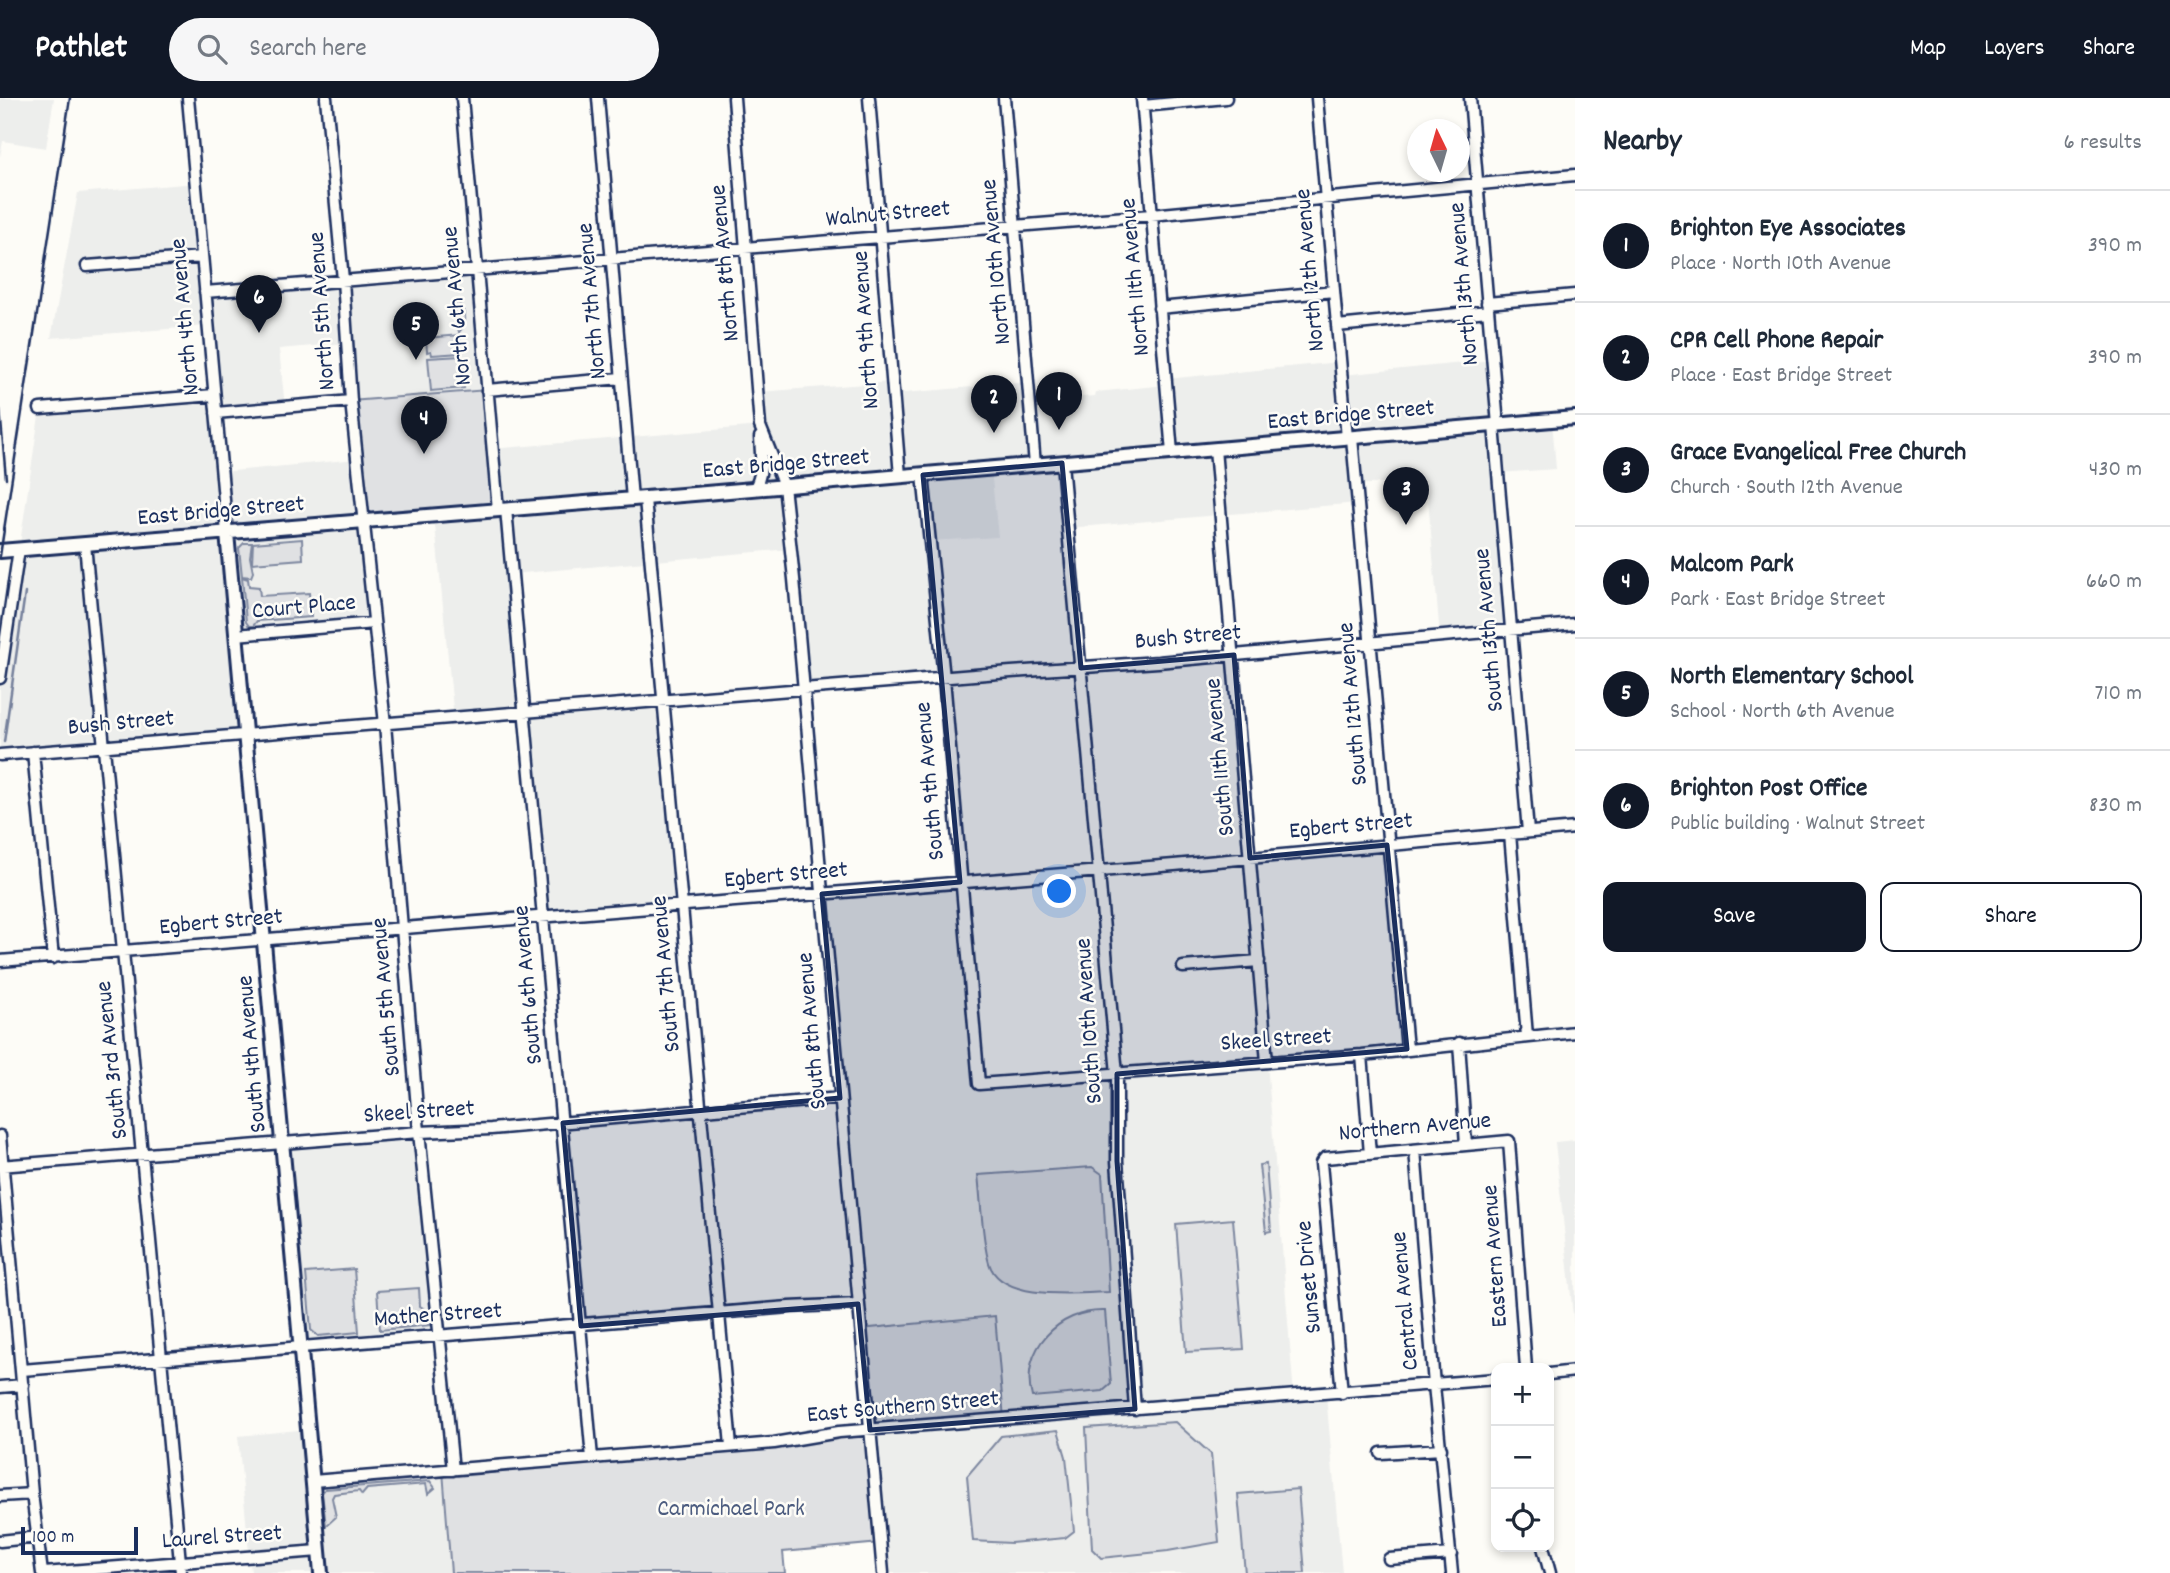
<!DOCTYPE html>
<meta charset="utf-8">
<style>
:root{--surface:#fff;--page:#f6f6f7;--text:#1f2937;--muted:#747a83;--line:#e0e1e3;--accent:#111827}
body{margin:0;font-family:Dekko,sans-serif;background:var(--page);color:var(--text)}
.controls{position:absolute;right:21px;bottom:21px;display:grid;overflow:hidden;border-radius:14px;box-shadow:0 4px 10px #0003}
.controls button{width:63px;height:63px;display:grid;place-items:center;padding:0;border:0;border-bottom:2px solid var(--line);background:var(--surface);color:var(--text);font:35px sans-serif}
.compass{position:absolute;left:1407px;top:21px;width:63px;height:63px;border-radius:50%;background:var(--surface);box-shadow:0 4px 10px #0003;rotate:355deg}
.scale{position:absolute;left:21px;bottom:18px;width:117px;box-sizing:border-box;padding-left:7px;border:4px solid #1b2f5e;border-top:0;font-size:19px;line-height:24px;white-space:nowrap;color:#1b2f5e;-webkit-text-stroke:5px #fdfcf7;paint-order:stroke}
.you{position:absolute;left:1060px;top:794px;width:24px;height:24px;margin:-18px;border:5px solid #fff;border-radius:50%;background:#1a73e8;box-shadow:0 0 0 10px #1a73e833}
.badge{display:grid;place-items:center;width:46px;height:46px;border-radius:50%;background:var(--accent);color:#fff;font-size:23px;font-weight:700}
.pin{position:absolute;translate:-50% -58px;filter:drop-shadow(0 2px 4px #0008)}
.pin::after{content:'';position:absolute;top:37px;width:24px;height:21px;background:inherit;clip-path:polygon(0 0,100% 0,50% 100%)}
.list{margin:0;padding:0;list-style:none}
h2{display:flex;justify-content:space-between;align-items:center;height:91px;margin:0;padding:0 28px;font-size:30px}
h2 small{font-size:23px;font-weight:400;color:var(--muted)}
.list li{display:grid;grid-template-columns:46px 1fr auto;gap:21px;align-items:center;box-sizing:border-box;height:112px;padding:0 28px;border-top:2px solid var(--line)}
.list b{display:block;font-size:26px;white-space:nowrap}
.list p{margin:0;font-size:23px;white-space:nowrap;color:var(--muted)}
.list em{font-size:23px;font-style:normal;color:var(--muted)}
.actions{display:flex;gap:14px;padding:21px 28px}
.actions a{flex:1;padding:16px 0;border:2px solid var(--accent);border-radius:14px;text-align:center;font-size:24px;color:var(--accent)}
.actions .main{background:var(--accent);color:#fff}
.icon{flex:none;width:38px;height:38px;fill:none;stroke:currentColor;stroke-width:2;stroke-linecap:round;stroke-linejoin:round}
.map{position:relative;flex:none;width:1575px;height:1475px;overflow:hidden}
header{display:flex;align-items:center;gap:42px;box-sizing:border-box;height:98px;padding:0 35px;background:var(--accent);color:#fff}
header strong{font-size:33px}
nav{display:flex;gap:38px;margin-inline-start:auto;font-size:24px}
.search{width:490px;height:63px;background:var(--page);display:flex;align-items:center;gap:18px;box-sizing:border-box;padding:0 24px;border-radius:38px;color:var(--muted);font-size:26px}
main{display:flex}
aside{flex:1;background:var(--surface)}
.map>svg:first-child{display:block}
</style>
<header>
<strong>Pathlet</strong>
<div class="search"><svg class="icon" aria-label="search" viewBox="0 0 24 24"><circle cx="10" cy="10" r="6"/><path d="M15 15l6 6"/></svg>Search here</div>
<nav><a>Map</a><a>Layers</a><a>Share</a></nav>
</header>
<main>
<div class="map">
<svg width="1575" height="1475" viewBox="0 0 1575 1475">
<rect width="100%" height="100%" fill="#fdfcf7"/>
<filter id="ink" filterUnits="userSpaceOnUse"><feTurbulence type="fractalNoise" baseFrequency=".0143" numOctaves="2"/><feDisplacementMap in="SourceGraphic" scale="14" xChannelSelector="R" yChannelSelector="G"/><feConvolveMatrix kernelMatrix="1 2 1 2 8 2 1 2 1" color-interpolation-filters="sRGB"/></filter>
<g filter="url(#ink)">
<path fill="#edeeec" d="M0,0h54l-8,50 -43,-7 -3,16z
M196,85l9,108 271,-22 11,121 -136,11 -4,-58 -68,6 6,58 -69,6 6,59 135,-13 17,164 -137,12 9,99 -246,21v-77l40,-269 174,-14 -7,-69 -156,12 27,-145z
M1493,262l5,64 54,-4 4,49 -58,4 13,157 -71,6 -13,-148 -23,1 -1,-8 -46,4 1,18 -290,25 -6,-65 -71,6 7,68 -68,4 14,137 -140,11 -14,-140 -278,25 12,139 139,-11 19,204 -138,12 -20,-205 -70,6 -20,-204 57,-66 269,-23 -2,-34 134,-10 1,12 135,-12 3,19 64,-5 1,-4 70,-7v-6l174,-17 2,13z
M960,784l19,202 288,-22 27,334 32,-2 16,179h-459l-61,-679z
M421,1034l19,204 -139,12 -18,-204z
M1575,1042v195l-20,-193z
M309,1331l4,51 130,-9 8,102h-200l-13,-137z"/>
<path fill="#e0e1e3" stroke="#7e88a0" stroke-width="2" d="M458,204c8,10 11,20 1,30l-5,-27z
M460,237l1,18 -29,2 -1,-4 -4,1 -1,-14z
M461,258l3,32 -33,3 -3,-33z
M487,292l11,120 -134,11 -13,-120z
M302,441l1,20 -51,4 1,-20z
M244,445h8l-2,14 3,15 -2,5 -9,-1 -3,-28z
M242,479l6,2 1,7 10,1 1,9 49,-3 2,24 -54,4 -4,5h-4l-3,-4z
M1266,1066l5,67 -5,1 -7,-67z
M1092,1069l10,7 7,118c-31,1 -109,10 -120,-29 -7,-23 -8,-63 -11,-88z
M1233,1121l11,130 -58,3 -10,-128z
M354,1171l5,63 -41,4 -7,-6 -5,-57z
M419,1190l1,18 8,5 2,14 -50,5 -3,-39z
M1105,1213l6,73 -8,7 -71,6c-13,-47 27,-88 73,-86z
M995,1218l9,103 -134,11 10,113 -97,9 2,21h-334l-8,-102 426,-41 -9,-101z
M1175,1324l36,32 8,88 -51,9 -67,7 -9,-9 -6,-121z
M1058,1332l8,27 8,74 -9,7 -54,5 -38,-2 -6,-65 34,-40z
M430,1383l5,7 -7,6 -2,-10 -59,5 -5,6 -3,-4 -25,3 -2,4 4,19 -10,9 -4,-33 3,-4z
M1298,1391l7,84h-60l-7,-79z"/>
<g fill="none" stroke-linecap="round" stroke-linejoin="round">
<path stroke="#76819c" stroke-width="2.5" d="M4,644l21,-149"/>
<defs>
<path id="minor" d="M188,0l39,435
M326,0l17,182 8,121 34,323 34,408 34,338
M462,0l36,412
M598,0l34,401
M734,0l26,328 24,60 10,93 89,994
M869,0l31,378
M1004,0l31,367
M1142,0l30,355
M1317,0l30,340
M1470,0l28,327
M1143,8l83,-8
M87,168l115,-9
M205,194l946,-77 424,-40
M1487,205l88,-8
M1159,210l175,-17
M1337,228l151,-15
M487,292l134,-12
M40,311l174,-14
M216,315l135,-12
M1494,327l34,407
M1352,340l55,611
M1215,351l52,613
M1062,365l55,611v87l18,248
M923,377l21,203 35,406 383,-29 213,-23
M754,391c10,-15 7,-34 6,-52
M645,401l86,947
M506,411l86,949
M85,446l96,1029
M236,537l138,-12
M0,580l19,-129
M33,654l20,206
M0,657l1011,-83 147,-10 417,-38
M1510,736l17,202
M0,863l1174,-96 401,-37
M1183,869l76,-6
M1459,945l7,102
M1362,957l8,99
M0,1038l32,358 10,79
M1415,1052l19,235 18,188
M0,1068l419,-34 72,-3 349,-31
M22,1272l767,-63 69,-3
M1549,1276l26,-3
M0,1289l23,-2
M1342,1295l-21,-230 4,-5 184,-17 17,227
M1381,1355l60,-4
M313,1383l461,-38 65,-11 657,-53
M0,1398l32,-2
M0,1443l38,-4
M1543,1449l7,26
M1389,1461l62,-5
M44,1475l275,-22"/>
<path id="major" d="M227,435l94,1040
M0,453l706,-58 869,-75"/>
</defs>
<use href="#minor" stroke="#1b2f5e" stroke-width="15"/>
<use href="#major" stroke="#1b2f5e" stroke-width="18"/>
<use href="#minor" stroke="#fdfcf7" stroke-width="10"/>
<use href="#major" stroke="#fdfcf7" stroke-width="12"/>
<path stroke="#1b2f5e" stroke-width="2.5" d="M0,311l6,70
M0,458l70,-458"/>
</g>
</g>
<path fill="#1b2f5e" fill-opacity="0.2" stroke="#1b2f5e" stroke-width="5" stroke-linejoin="round" d="M1062,365l19,205 153,-13 16,203 137,-13 20,204 -290,25v87l18,248 -265,21 -12,-126 -277,22 -18,-203 277,-25 -18,-204 138,-12 -37,-407z"/>
<g text-anchor="middle" dominant-baseline="central" stroke-width="5" stroke-linejoin="round" paint-order="stroke">
<g font-size="24" fill="#1b2f5e" stroke="#fdfcf7">
<text transform="translate(888 117) rotate(-5)">Walnut Street</text>
<text transform="translate(997 164) rotate(-95)">North 10th Avenue</text>
<text transform="translate(726 165) rotate(-95)">North 8th Avenue</text>
<text transform="translate(1311 172) rotate(-95)">North 12th Avenue</text>
<text transform="translate(1136 179) rotate(-95)">North 11th Avenue</text>
<text transform="translate(1465 186) rotate(-95)">North 13th Avenue</text>
<text transform="translate(593 203) rotate(-95)">North 7th Avenue</text>
<text transform="translate(458 208) rotate(-95)">North 6th Avenue</text>
<text transform="translate(323 213) rotate(-94)">North 5th Avenue</text>
<text transform="translate(186 219) rotate(-95)">North 4th Avenue</text>
<text transform="translate(867 232) rotate(-94)">North 9th Avenue</text>
<text transform="translate(1351 318) rotate(-5)">East Bridge Street</text>
<text transform="translate(786 367) rotate(-5)">East Bridge Street</text>
<text transform="translate(221 414) rotate(-5)">East Bridge Street</text>
<text transform="translate(304 510) rotate(-5)">Court Place</text>
<text transform="translate(1490 532) rotate(-95)">South 13th Avenue</text>
<text transform="translate(1188 540) rotate(-5)">Bush Street</text>
<text transform="translate(1354 606) rotate(-95)">South 12th Avenue</text>
<text transform="translate(121 626) rotate(-5)">Bush Street</text>
<text transform="translate(1221 659) rotate(-95)">South 11th Avenue</text>
<text transform="translate(931 683) rotate(-95)">South 9th Avenue</text>
<text transform="translate(1351 729) rotate(-5)">Egbert Street</text>
<text transform="translate(786 778) rotate(-5)">Egbert Street</text>
<text transform="translate(221 825) rotate(-5)">Egbert Street</text>
<text transform="translate(667 876) rotate(-95)">South 7th Avenue</text>
<text transform="translate(529 887) rotate(-95)">South 6th Avenue</text>
<text transform="translate(387 899) rotate(-95)">South 5th Avenue</text>
<text transform="translate(1090 923) rotate(-94)">South 10th Avenue</text>
<text transform="translate(813 933) rotate(-95)">South 8th Avenue</text>
<text transform="translate(1276 943) rotate(-4)">Skeel Street</text>
<text transform="translate(253 956) rotate(-95)">South 4th Avenue</text>
<text transform="translate(113 962) rotate(-96)">South 3rd Avenue</text>
<text transform="translate(419 1015) rotate(-4)">Skeel Street</text>
<text transform="translate(1415 1030) rotate(-5)">Northern Avenue</text>
<text transform="translate(1496 1158) rotate(-94)">Eastern Avenue</text>
<text transform="translate(1310 1179) rotate(-95)">Sunset Drive</text>
<text transform="translate(1406 1203) rotate(-95)">Central Avenue</text>
<text transform="translate(438 1218) rotate(-4)">Mather Street</text>
<text transform="translate(903 1310) rotate(-5)">East Southern Street</text>
<text transform="translate(222 1440) rotate(-4)">Laurel Street</text>
</g>
<g font-size="24" fill="#4c5c7f" stroke="#fdfcf7">
<text x="731" y="1412">Carmichael Park</text>
</g>
</g>
</svg>
<div class="controls">
<button>+</button>
<button>−</button>
<button><svg class="icon" aria-label="locate" viewBox="0 0 24 24"><circle cx="12" cy="12" r="6"/><path d="M12 2v4M12 18v4M2 12h4M18 12h4"/></svg></button>
</div>
<svg class="compass" viewBox="-18 -18 36 36"><path d="M0-13l5 13h-10z" fill="#e53935"/><path d="M0 13l5-13h-10z" fill="#747a83"/></svg>
<div class="scale">100 m</div>
<div class="you"></div>
<div class="pin badge" style="left:1059px;top:332px">1</div>
<div class="pin badge" style="left:994px;top:335px">2</div>
<div class="pin badge" style="left:1406px;top:427px">3</div>
<div class="pin badge" style="left:424px;top:356px">4</div>
<div class="pin badge" style="left:416px;top:262px">5</div>
<div class="pin badge" style="left:259px;top:235px">6</div>
</div>
<aside>
<h2>Nearby<small>6 results</small></h2>
<ul class="list">
<li><span class="badge">1</span><div><b>Brighton Eye Associates</b><p>Place · North 10th Avenue</p></div><em>390 m</em></li>
<li><span class="badge">2</span><div><b>CPR Cell Phone Repair</b><p>Place · East Bridge Street</p></div><em>390 m</em></li>
<li><span class="badge">3</span><div><b>Grace Evangelical Free Church</b><p>Church · South 12th Avenue</p></div><em>430 m</em></li>
<li><span class="badge">4</span><div><b>Malcom Park</b><p>Park · East Bridge Street</p></div><em>660 m</em></li>
<li><span class="badge">5</span><div><b>North Elementary School</b><p>School · North 6th Avenue</p></div><em>710 m</em></li>
<li><span class="badge">6</span><div><b>Brighton Post Office</b><p>Public building · Walnut Street</p></div><em>830 m</em></li>
</ul>
<div class="actions"><a class="main">Save</a><a>Share</a></div>
</aside>
</main>
